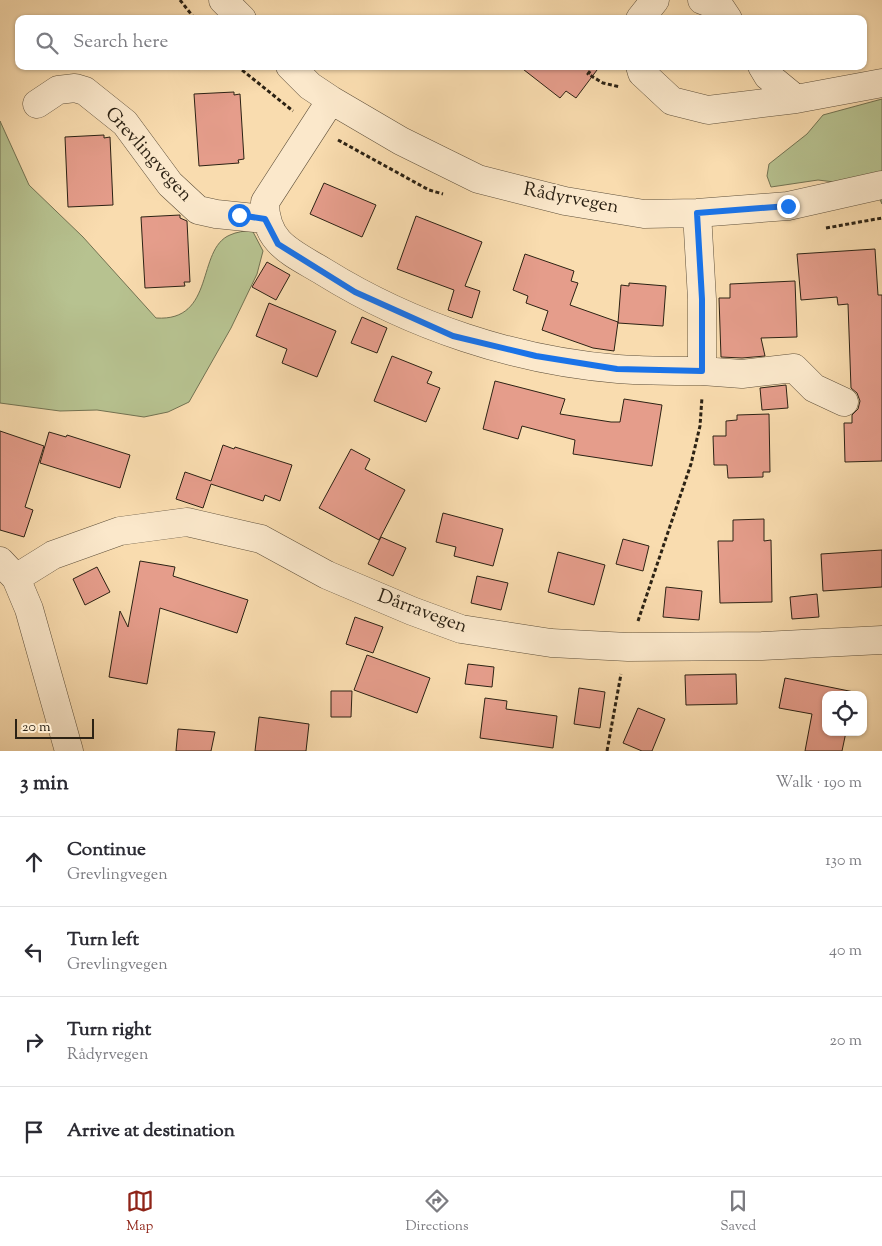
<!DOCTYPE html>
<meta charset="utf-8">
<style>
:root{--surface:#fff;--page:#f7f7f7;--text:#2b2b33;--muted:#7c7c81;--line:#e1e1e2;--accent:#8f2418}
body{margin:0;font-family:"Sorts Mill Goudy",serif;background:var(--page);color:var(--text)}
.controls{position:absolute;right:15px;bottom:15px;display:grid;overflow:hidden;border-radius:10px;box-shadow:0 1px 4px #0004}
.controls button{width:45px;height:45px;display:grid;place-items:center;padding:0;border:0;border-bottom:1px solid var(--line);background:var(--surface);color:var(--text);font:25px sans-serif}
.scale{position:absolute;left:15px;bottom:12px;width:79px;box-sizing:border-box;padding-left:5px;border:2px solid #2c2214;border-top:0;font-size:14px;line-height:18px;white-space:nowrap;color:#2c2214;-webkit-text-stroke:4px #fbe8cb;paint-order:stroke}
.stop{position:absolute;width:15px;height:15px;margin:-11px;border:4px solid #1a73e8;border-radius:50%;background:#fff}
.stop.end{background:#1a73e8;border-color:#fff;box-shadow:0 1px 5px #0008}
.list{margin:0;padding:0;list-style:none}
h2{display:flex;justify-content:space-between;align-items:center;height:65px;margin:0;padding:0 20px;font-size:21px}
h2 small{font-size:16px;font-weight:400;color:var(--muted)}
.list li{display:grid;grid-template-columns:32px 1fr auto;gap:15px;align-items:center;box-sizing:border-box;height:90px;padding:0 20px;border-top:1px solid var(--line)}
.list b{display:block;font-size:19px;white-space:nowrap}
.list p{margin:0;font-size:16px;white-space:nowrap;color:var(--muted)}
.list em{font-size:16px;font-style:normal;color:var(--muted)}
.icon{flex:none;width:28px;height:28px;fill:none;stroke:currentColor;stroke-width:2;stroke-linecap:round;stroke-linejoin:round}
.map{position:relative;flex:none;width:882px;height:751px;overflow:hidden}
.search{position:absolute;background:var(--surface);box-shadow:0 1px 4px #0004;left:15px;right:15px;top:15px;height:55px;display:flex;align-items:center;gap:12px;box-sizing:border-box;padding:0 18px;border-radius:10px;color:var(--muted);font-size:19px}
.sheet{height:425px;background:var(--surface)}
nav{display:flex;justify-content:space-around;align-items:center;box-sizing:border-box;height:70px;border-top:1px solid var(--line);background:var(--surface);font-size:14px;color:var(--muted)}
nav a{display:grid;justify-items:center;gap:2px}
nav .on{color:var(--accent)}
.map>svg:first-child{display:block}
</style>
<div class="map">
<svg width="882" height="751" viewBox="0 0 882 751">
<rect width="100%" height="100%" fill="#f9dcaf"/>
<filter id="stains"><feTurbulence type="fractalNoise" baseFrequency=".004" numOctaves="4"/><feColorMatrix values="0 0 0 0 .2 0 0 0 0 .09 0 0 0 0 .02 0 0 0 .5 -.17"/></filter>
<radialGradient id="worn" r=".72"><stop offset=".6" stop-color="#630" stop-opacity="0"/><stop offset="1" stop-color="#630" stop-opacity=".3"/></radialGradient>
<path fill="#b7c290" stroke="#727252" d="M882,99v105l-8,-17 -56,-7 -47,7 -4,-11 2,-12 38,-30 16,-19z
M0,121l29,64 54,52 73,81c60,4 40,-69 74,-83 6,-3 15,-4 22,-5l11,21 -6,23 -26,54 -42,74 -21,10 -24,5 -47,-7 -37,1 -60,-8z"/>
<path fill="#e59d8b" stroke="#2c2214" d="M519,66h81l-24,32 -10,-7 -6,7z
M234,92v3l6,-1 4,65 -6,1 1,3 -40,3 -5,-72z
M104,135v3l6,-1 3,68 -45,2 -3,-70z
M324,183l52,22 -14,32 -52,-23z
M180,215v3l7,3 3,61h-6l1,4 -40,2 -4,-71z
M416,216l66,26 -17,44 15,5 -8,27 -24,-8 6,-20 -57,-21z
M875,249l3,46h4v166l-37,1 -1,-39h8v-8l6,-6 2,-8 -3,-8 -6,-5 -3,-84 -10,1 -1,-8 -36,3 -4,-46z
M525,254l49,17 -3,10 7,2 -8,22 48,17 -4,29 -21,-3 -51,-18 6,-19 -22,-8 2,-7 -15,-6z
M267,262l23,13 -14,25 -24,-13z
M795,281l2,56 -36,1 4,18 -23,2 -21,-1 -2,-59h11v-14z
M629,283l37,3 -3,40 -45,-3 3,-38 8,1z
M269,303l67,28 -19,46 -35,-14 5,-14 -31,-13z
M362,317l25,11 -10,25 -26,-10z
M392,356l40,16 -5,11 13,5 -14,34 -52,-21z
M495,381l70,18 -5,15 51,8h9l4,-23 38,6 -10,61 -79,-12 2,-14 -53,-14 -4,13 -35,-10z
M786,385l2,23 -26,2 -2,-22z
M769,414l1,58h-7v5l-35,1 -1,-13h-13l-1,-29h13v-15l11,-1v-5z
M0,431l44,15 -19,61 8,3 -9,27 -24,-7z
M49,432l17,5 1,-2 63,20 -10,33 -80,-25z
M223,445l11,4 1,-2 57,18 -12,36 -15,-6 -2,6 -52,-17 -8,24 -27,-9 9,-27 26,9z
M351,449l19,10 -5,10 40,21 -26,50 -60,-32z
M443,513l60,16 -10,37 -39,-10 2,-9 -20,-5z
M764,519v22l7,-1 1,62 -52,1 -2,-62h15v-21z
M381,537l25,11 -13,28 -25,-12z
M623,539l26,7 -6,25 -27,-7z
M882,550v37l-59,4 -2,-37z
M558,552l47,13 -11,40 -46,-13z
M140,561l35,6 -2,9 75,24 -11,33 -77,-25 -13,76 -38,-7 11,-66 8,16z
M97,567l13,25 -25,13 -12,-26z
M477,576l31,7 -7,27 -30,-7z
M666,587l36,4 -3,29 -36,-3z
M817,594l2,23 -27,2 -2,-22z
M355,617l28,10 -10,26 -27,-9z
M367,655l63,23 -13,35 -63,-23z
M468,664l26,3 -2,20 -27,-3z
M736,674l1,30 -51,1 -1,-30z
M785,678l69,14 -1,3h-27v37h20l-4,19h-37l7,-37 -33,-6z
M579,688l26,4 -5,36 -26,-4z
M331,691h21l-1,26h-20z
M485,698l22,3 -1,8 51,7 -4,32 -73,-10z
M638,708l27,11 -13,32h-10l-19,-8z
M259,717l50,7 -3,27h-51z
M178,729l37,3 -4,19h-35z"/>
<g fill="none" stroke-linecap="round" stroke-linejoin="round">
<defs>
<path id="minor" d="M223,0l19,19
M702,0l18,7 8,12
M640,19l15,-19
M290,66l20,20 21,14 70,41 77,38 87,22 79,13 53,-1 91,-7 94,-21
M640,66l2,7 30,28 36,9 88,-11 86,-16
M762,66l6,10 28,23
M331,100l-66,102c0,42 28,51 59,70 87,54 192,89 294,97 28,2 56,2 84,2v-72l-5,-86
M37,104l21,-14 17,-2 10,3 40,32 45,61 28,26 18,4 49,5
M702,371l40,3 52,-6 20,20 30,14
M0,561l16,17 13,31 40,142
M16,578l37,-23 67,-24 67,-9 74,17 66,36 85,36 49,18 90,14 77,4 134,-1 120,-6"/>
</defs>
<use href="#minor" stroke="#5f503b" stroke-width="29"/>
<path stroke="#2c2214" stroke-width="3" stroke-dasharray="4 2.5" stroke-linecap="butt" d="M180,0l15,19
M237,66l56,45
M594,66l-6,8 15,9 17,4
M338,140l91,50 14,4
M826,228l56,-10
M638,621l53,-157 9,-38 2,-29
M607,751l14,-77"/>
<use href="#minor" stroke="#fbe8cb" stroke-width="28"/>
</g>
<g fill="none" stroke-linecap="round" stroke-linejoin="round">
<path stroke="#1a73e8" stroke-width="6" d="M239,215l26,4 13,25 77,48 98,44 83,20 81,13 85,2v-72l-5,-86 91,-7"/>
</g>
<g text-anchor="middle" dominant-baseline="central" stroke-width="4" stroke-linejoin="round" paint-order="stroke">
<g font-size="19" fill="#2c2214" stroke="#fbe8cb">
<text transform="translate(148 155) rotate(48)">Grevlingvegen</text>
<text transform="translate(571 199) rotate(11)">Rådyrvegen</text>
<text transform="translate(422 612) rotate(20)">Dårravegen</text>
</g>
</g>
<rect width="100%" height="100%" filter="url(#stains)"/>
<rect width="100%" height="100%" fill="url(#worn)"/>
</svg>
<div class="controls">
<button><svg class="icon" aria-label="locate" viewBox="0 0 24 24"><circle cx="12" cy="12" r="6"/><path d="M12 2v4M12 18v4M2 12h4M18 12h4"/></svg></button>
</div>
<div class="scale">20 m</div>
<div class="stop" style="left:239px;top:215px"></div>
<div class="stop end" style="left:788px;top:206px"></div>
<div class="search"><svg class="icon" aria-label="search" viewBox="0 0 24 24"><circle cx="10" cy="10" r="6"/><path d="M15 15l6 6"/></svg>Search here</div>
</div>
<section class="sheet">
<h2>3 min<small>Walk · 190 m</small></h2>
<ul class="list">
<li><svg class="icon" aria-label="ahead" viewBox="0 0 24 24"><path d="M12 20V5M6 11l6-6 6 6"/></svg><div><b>Continue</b><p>Grevlingvegen</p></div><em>130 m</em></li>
<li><svg class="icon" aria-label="left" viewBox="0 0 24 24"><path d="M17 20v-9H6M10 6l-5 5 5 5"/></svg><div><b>Turn left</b><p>Grevlingvegen</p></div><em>40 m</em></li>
<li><svg class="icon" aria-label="right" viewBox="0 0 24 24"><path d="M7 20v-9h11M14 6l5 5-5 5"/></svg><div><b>Turn right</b><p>Rådyrvegen</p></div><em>20 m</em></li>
<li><svg class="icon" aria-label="arrive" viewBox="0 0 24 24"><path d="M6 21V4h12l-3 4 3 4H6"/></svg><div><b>Arrive at destination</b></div></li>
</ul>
</section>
<nav>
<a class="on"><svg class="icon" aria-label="map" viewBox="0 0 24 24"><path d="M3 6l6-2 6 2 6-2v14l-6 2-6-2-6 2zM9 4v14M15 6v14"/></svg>Map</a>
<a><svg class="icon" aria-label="directions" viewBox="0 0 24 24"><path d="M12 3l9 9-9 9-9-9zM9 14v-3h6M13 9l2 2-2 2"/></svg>Directions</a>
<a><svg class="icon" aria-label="saved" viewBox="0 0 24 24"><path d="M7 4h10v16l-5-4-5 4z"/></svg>Saved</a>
</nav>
